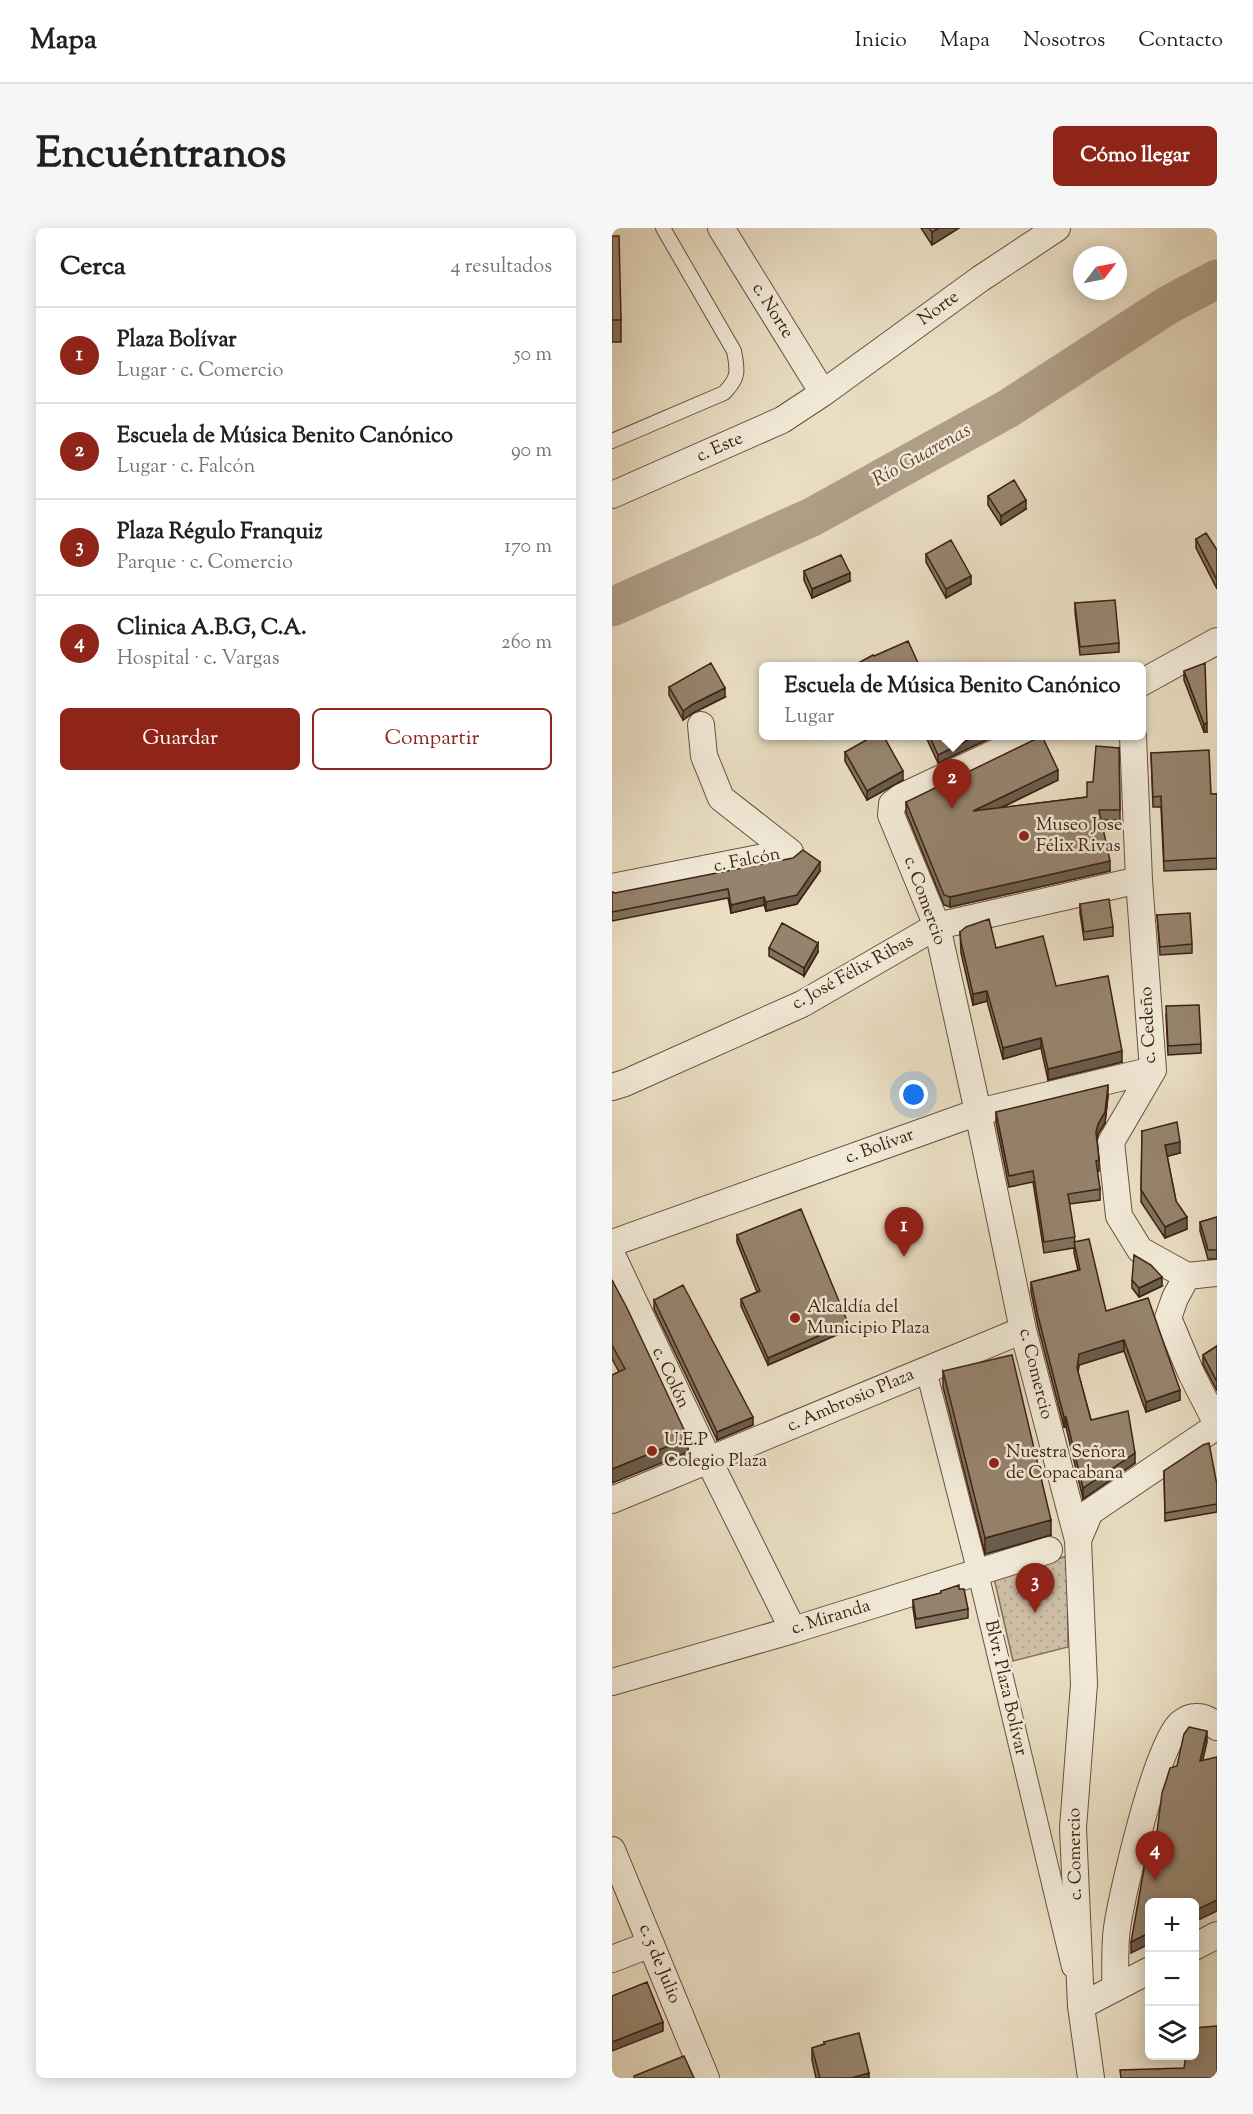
<!DOCTYPE html>
<html lang="es">
<meta charset="utf-8">
<style>
:root{--surface:#fff;--page:#f6f6f6;--text:#202124;--muted:#757577;--line:#e0e0e0;--accent:#8f2418}
body{margin:0;font-family:"Sorts Mill Goudy",serif;background:var(--page);color:var(--text)}
.controls{position:absolute;right:18px;bottom:18px;display:grid;overflow:hidden;border-radius:9px;box-shadow:0 3px 15px #0003}
.controls button{width:54px;height:54px;display:grid;place-items:center;padding:0;border:0;border-bottom:2px solid var(--line);background:var(--surface);color:var(--text);font:30px sans-serif}
.compass{position:absolute;left:461px;top:18px;width:54px;height:54px;border-radius:50%;background:var(--surface);box-shadow:0 3px 15px #0003;rotate:58deg}
.you{position:absolute;left:302px;top:867px;width:21px;height:21px;margin:-15px;border:4px solid #fff;border-radius:50%;background:#1a73e8;box-shadow:0 0 0 9px #1a73e833}
.badge{display:grid;place-items:center;width:39px;height:39px;border-radius:50%;background:var(--accent);color:#fff;font-size:20px;font-weight:700}
.pin{position:absolute;translate:-50% -50px;filter:drop-shadow(0 2px 3px #0008)}
.pin::after{content:'';position:absolute;top:32px;width:21px;height:18px;background:inherit;clip-path:polygon(0 0,100% 0,50% 100%)}
.popup{position:absolute;left:147px;top:434px;width:387px;height:78px;box-sizing:border-box;display:grid;place-content:center;border-radius:9px;background:var(--surface);filter:drop-shadow(0 2px 4px #0005);font-size:20px;white-space:nowrap;color:var(--muted)}
.popup b{font-size:22px;color:var(--text)}
.popup::after{content:'';position:absolute;left:50%;top:100%;margin-left:-12px;border:12px solid transparent;border-top-color:var(--surface)}
.list{margin:0;padding:0;list-style:none}
h2{display:flex;justify-content:space-between;align-items:center;height:78px;margin:0;padding:0 24px;font-size:26px}
h2 small{font-size:20px;font-weight:400;color:var(--muted)}
.list li{display:grid;grid-template-columns:39px 1fr auto;gap:18px;align-items:center;box-sizing:border-box;height:96px;padding:0 24px;border-top:2px solid var(--line)}
.list b{display:block;font-size:22px;white-space:nowrap}
.list p{margin:0;font-size:20px;white-space:nowrap;color:var(--muted)}
.list em{font-size:20px;font-style:normal;color:var(--muted)}
.actions{display:flex;gap:12px;padding:18px 24px}
.actions a{flex:1;padding:14px 0;border:2px solid var(--accent);border-radius:9px;text-align:center;font-size:21px;color:var(--accent)}
.actions .main{background:var(--accent);color:#fff}
.icon{flex:none;width:33px;height:33px;fill:none;stroke:currentColor;stroke-width:2;stroke-linecap:round;stroke-linejoin:round}
.map{position:relative;flex:none;width:605px;height:1850px;overflow:hidden;border-radius:9px}
header{display:flex;align-items:center;gap:36px;box-sizing:border-box;height:84px;padding:0 30px;background:var(--surface);border-bottom:2px solid var(--line)}
header strong{font-size:28px}
nav{display:flex;gap:33px;margin-inline-start:auto;font-size:21px}
.intro{display:flex;align-items:center;justify-content:space-between;box-sizing:border-box;height:144px;padding:0 36px}
h1{margin:0;font-size:42px}
.button{padding:15px 27px;border-radius:9px;background:var(--accent);color:#fff;font-size:21px;font-weight:700}
main{display:flex;gap:36px;padding:0 36px}
aside{flex:1;background:var(--surface);border-radius:9px;box-shadow:0 3px 15px #0003}
.map>svg:first-child{display:block}
</style>
<header>
<strong>Mapa</strong>
<nav><a>Inicio</a><a>Mapa</a><a>Nosotros</a><a>Contacto</a></nav>
</header>
<div class="intro"><h1>Encuéntranos</h1><a class="button">Cómo llegar</a></div>
<main>
<aside>
<h2>Cerca<small>4 resultados</small></h2>
<ul class="list">
<li><span class="badge">1</span><div><b>Plaza Bolívar</b><p>Lugar · c. Comercio</p></div><em>50 m</em></li>
<li><span class="badge">2</span><div><b>Escuela de Música Benito Canónico</b><p>Lugar · c. Falcón</p></div><em>90 m</em></li>
<li><span class="badge">3</span><div><b>Plaza Régulo Franquiz</b><p>Parque · c. Comercio</p></div><em>170 m</em></li>
<li><span class="badge">4</span><div><b>Clinica A.B.G, C.A.</b><p>Hospital · c. Vargas</p></div><em>260 m</em></li>
</ul>
<div class="actions"><a class="main">Guardar</a><a>Compartir</a></div>
</aside>
<div class="map">
<svg width="605" height="1850" viewBox="0 0 605 1850">
<defs>
<pattern id="park-dots" width="8" height="8" patternUnits="userSpaceOnUse" patternTransform="scale(1.5)"><rect width="8" height="8" fill="#ccbda4"/><path d="M2 2h.1M6 6h.1" fill="none" stroke="#b0a28c" stroke-width="1.8" stroke-linecap="round"/></pattern>
</defs>
<rect width="100%" height="100%" fill="#e9ddc2"/>
<filter id="stains"><feTurbulence type="fractalNoise" baseFrequency=".00333" numOctaves="4"/><feColorMatrix values="0 0 0 0 .2 0 0 0 0 .09 0 0 0 0 .02 0 0 0 .5 -.17"/></filter>
<radialGradient id="worn" r=".72"><stop offset=".6" stop-color="#630" stop-opacity="0"/><stop offset="1" stop-color="#630" stop-opacity=".3"/></radialGradient>
<path fill="url(#park-dots)" stroke="#84705a" stroke-width="1.5" d="M455,1328l1,91 -55,14 -19,-83z"/>
<g fill="none" stroke-linecap="round" stroke-linejoin="round">
<path stroke="#af9d86" stroke-width="39" d="M0,379l200,-90 197,-109 159,-103 49,-26"/>
<defs>
<path id="service" d="M0,213l112,-48c15,-15 14,-22 10,-42l-71,-123"/>
<path id="pedestrian" d="M314,1142l52,203 94,394"/>
<path id="minor" d="M109,0l102,165
M0,267l170,-75 41,-27 157,-114 77,-51
M529,455l76,-42
M419,508l-130,61 -9,7 -1,11 46,111 41,186 45,218 55,210 6,144 -11,144 8,178 10,72
M521,508l6,144 14,190 -42,72 8,74 21,34 47,26 30,-3
M0,659l178,-35 -69,-54 -17,-42 -3,-31
M0,859l13,-4 177,-79 135,-78 202,-46
M0,1015l366,-131 175,-42
M0,1027l97,206 84,169
M575,1048l-12,22 -7,20 23,55 26,51
M0,1272l411,-170
M466,1312l12,-28 127,-86
M0,1454l181,-52 256,-80
M0,1622l94,228
M582,1719l23,-12
M0,1731l39,-15
M503,1760c1,-20 -1,-40 2,-60 5,-35 40,-186 64,-205 12,-10 26,-7 36,4
M469,1778l69,-36"/>
</defs>
<use href="#service" stroke="#68513d" stroke-width="16"/>
<use href="#pedestrian" stroke="#68513d" stroke-width="22"/>
<use href="#minor" stroke="#68513d" stroke-width="28"/>
<use href="#service" stroke="#f1e9d7" stroke-width="14"/>
<use href="#pedestrian" stroke="#f1e9d7" stroke-width="20"/>
<use href="#minor" stroke="#f1e9d7" stroke-width="26"/>
</g>
<path fill="#81715e" stroke="#3d2211" stroke-width="1.5" d="M309,0h38l-27,17z
M0,8l9,84v22h-9z
M376,268l38,13 -25,16 -13,-20z
M584,311l21,11v39l-21,-41z
M314,326l45,30 -25,14 -20,-36z
M192,343l46,10 -38,17 -8,-18z
M463,375l44,40v9l-39,3 -5,-43z
M572,443l23,61h-3l-20,-52z
M57,459l56,10 -32,16 -10,7 -14,-25z
M313,507h72l-59,28z
M507,520l1,72h-19l9,51 -160,36 -6,-2 -38,-93v-10l152,-22 -57,28 86,-11 6,-15z
M233,524l58,28 -36,20 -22,-39z
M539,525l60,41h6v75l-53,2 -3,-64h-8z
M208,643l-23,33 -31,7 -2,-6 -33,8 -3,-15 -116,23v-29l3,1z
M468,676l33,23v9l-29,4 -4,-27z
M545,687l35,29v9l-32,2z
M348,704l36,16 60,38 66,76 -74,18 -7,-32 -38,11 -16,-58 -14,4 -12,-52z
M157,720l49,4 -14,24 -35,-20z
M554,787l35,29v9l-33,2z
M496,868l-3,27 -7,11 -1,5 2,21v11l-2,1 3,17v11l-31,4 6,38 31,69 74,89 -34,12 -22,-61 -45,14 -1,7 13,48 44,43 -52,36 -17,-72h-2l-26,-100 -7,-35v-10l47,-12 -4,-17v-5l-30,5 -11,-71 -24,5 -13,-64v-11z
M530,903l38,22 -13,3 9,45 11,28 -22,9 -24,-36z
M605,989v42h-9l-8,-28v-9z
M125,1007l111,95 -80,35 -27,-59v-7l16,-7 -20,-50z
M0,1052l76,172 -76,31v-108l7,-3 -7,-13z
M520,1052l30,6 -23,11 -7,-9z
M42,1072l99,125 -36,15 -63,-131z
M605,1118v45l-14,-27v-9z
M331,1143l108,164 -66,19 -42,-167z
M552,1243l53,14v27l-52,9z
M347,1361l9,20v9l-52,10 -3,-20v-8l28,-7v-2z
M212,1814l45,36h-53l-4,-18v-12l12,-4z"/>
<path fill="#695c4c" stroke="#3d2211" stroke-width="1.5" d="M327,0h20l-27,17v-13z
M414,272v9l-25,16v-9z
M238,345v8l-38,17v-9z
M359,348v8l-25,14v-9z
M113,460v9l-32,16 -10,7v-9l10,-7z
M595,495v9h-3v-8z
M366,507h19l-59,28v-8z
M446,542v10l-85,41v-10z
M291,543v9l-36,20v-9z
M498,633v10l-160,36v-10z
M208,634v9l-23,33 -31,7v-9z
M152,669v8l-33,8v-8z
M206,715v9l-14,24v-8z
M375,763v10l-14,4v-11z
M429,810v10l-38,11v-11z
M510,823v11l-74,18v-11z
M496,857v11l-3,27 -7,11 -2,9v-11z
M568,914v11l-15,4v-12z
M575,989v12l-22,9v-11z
M550,1049v9l-23,11v-9z
M236,1095v7l-80,35v-7z
M512,1112v11l-45,14 -2,14v-11l2,-14z
M568,1162v10l-34,12v-10z
M141,1189v8l-36,15v-8z
M452,1189h2v10h-2z
M76,1210v14l-76,31v-14z
M523,1225v10l-52,36v-11z
M439,1292v15l-66,19v-16z
M595,1503v11l-7,30v-11z
M605,1672v11l-23,11v-11z
M537,1705v11l-18,9v-11z
M51,1794v9l-51,20v-9z
M257,1845v5h-18z"/>
<path fill="#96836d" stroke="#3d2211" stroke-width="1.5" d="M317,0h10l-7,4z
M0,8h7l2,84h-9z
M402,252l12,20 -25,16 -13,-20z
M594,305l11,17v30l-21,-41z
M339,312l20,36 -25,13 -20,-35z
M229,327l9,18 -38,16 -8,-18z
M503,372l4,43 -39,4 -5,-44z
M296,413l11,24 -3,1h-63l20,-11 1,1z
M99,435l14,25 -32,16 -10,7 -14,-24z
M593,435l2,60 -3,1 -20,-53z
M263,507h8l20,36 -36,20 -22,-39z
M317,507h49l-40,20z
M430,508l16,34 -85,41 114,-14v-15h6l3,-36 23,2 1,62h-21l11,51 -160,36 -6,-2 -38,-93z
M597,522l2,44h6v64l-53,3 -3,-65 -8,1 -2,-44z
M191,622l17,12 -23,33 -31,7 -2,-5 -33,8 -3,-16 -116,23v-20l3,1 178,-35z
M497,671l4,28 -29,5 -4,-28z
M578,685l2,31 -32,3 -3,-32z
M377,691l7,29 47,-12 13,50 52,-10 14,75 -74,18 -7,-31 -38,10 -16,-57 -14,3 -12,-52 -1,-10 6,-5z
M170,695l36,20 -14,25 -35,-20z
M587,777l2,39 -33,2 -2,-40z
M496,857l-3,27 -7,12 -2,8 3,28 -3,1 4,28 -32,5 7,43 -31,5 -11,-71 -24,5 -13,-64z
M565,894l3,20 -15,3 11,56 11,16 -22,10 -24,-37 1,-59z
M189,981l47,114 -80,35 -27,-59 19,-8 -23,-56z
M605,989v33h-9l-8,-28z
M477,1011l17,72 42,-13 32,92 -34,12 -22,-62 -45,14 -2,14 14,52 37,-9 7,42 -52,35 -17,-71h-2l-26,-101 -7,-34 49,-12 -6,-28z
M522,1027l17,10 11,12 -23,11 -7,-8z
M0,1052l15,28 61,130 -76,31v-94l13,-6 -13,-24z
M71,1057l70,132 -36,15 -63,-132z
M605,1118v36l-14,-27z
M400,1127l39,165 -66,18 -42,-167z
M597,1215l8,42v19l-52,9 -1,-42 39,-26z
M347,1357v4h5l4,20 -52,10 -3,-19 28,-7v-2z
M577,1499l18,4 -7,30 17,-4v143l-23,11v-9h-45v31l-18,9 19,-107 7,-3 5,-39 4,-12 4,-13 7,-2 7,-32z
M35,1754l16,40 -51,20v-46z
M605,1798v52h-96l-1,-8 64,-2 2,-13h8v-27z
M247,1805l10,40 -18,5h-31l-8,-30 13,-4 -1,-2z
M72,1828l10,22h-60v-2z"/>
<g fill="#8f2418" stroke="#f1e9d7" stroke-width="2">
<circle cx="412" cy="608" r="6"/>
<circle cx="183" cy="1090" r="6"/>
<circle cx="40" cy="1223" r="6"/>
<circle cx="382" cy="1235" r="6"/>
</g>
<g text-anchor="middle" dominant-baseline="central" stroke-width="5" stroke-linejoin="round" paint-order="stroke">
<g font-size="18" fill="#3d2211" stroke="#f1e9d7">
<text transform="translate(327 81) rotate(-36)">Norte</text>
<text transform="translate(160 83) rotate(58)">c. Norte</text>
<text transform="translate(108 220) rotate(-24)">c. Este</text>
<text transform="translate(135 633) rotate(-11)">c. Falcón</text>
<text transform="translate(312 673) rotate(70)">c. Comercio</text>
<text transform="translate(241 745) rotate(-29)">c. José Félix Ribas</text>
<text transform="translate(537 797) rotate(-93)">c. Cedeño</text>
<text transform="translate(268 919) rotate(-20)">c. Bolívar</text>
<text transform="translate(423 1146) rotate(76)">c. Comercio</text>
<text transform="translate(58 1150) rotate(65)">c. Colón</text>
<text transform="translate(239 1173) rotate(-23)">c. Ambrosio Plaza</text>
<text transform="translate(219 1390) rotate(-17)">c. Miranda</text>
<text transform="translate(393 1460) rotate(77)">Blvr. Plaza Bolívar</text>
<text transform="translate(464 1626) rotate(-91)">c. Comercio</text>
<text transform="translate(47 1736) rotate(68)">c. 5 de Julio</text>
</g>
<g font-size="18" fill="#3d2211" stroke="#f1e9d7" text-anchor="start">
<text x="424" y="598">Museo Jose<tspan x="424" dy="21">Félix Rivas</tspan></text>
<text x="195" y="1080">Alcaldía del<tspan x="195" dy="21">Municipio Plaza</tspan></text>
<text x="52" y="1213">U.E.P<tspan x="52" dy="21">Colegio Plaza</tspan></text>
<text x="394" y="1225">Nuestra Señora<tspan x="394" dy="21">de Copacabana</tspan></text>
</g>
<g font-size="20" font-style="italic" fill="#5f4734" stroke="#f1e9d7">
<text transform="translate(310 228) rotate(-29)">Río Guarenas</text>
</g>
</g>
<rect width="100%" height="100%" filter="url(#stains)"/>
<rect width="100%" height="100%" fill="url(#worn)"/>
</svg>
<div class="controls">
<button>+</button>
<button>−</button>
<button><svg class="icon" aria-label="layers" viewBox="0 0 24 24"><path d="M12 4l9 5-9 5-9-5zM3 14l9 5 9-5"/></svg></button>
</div>
<svg class="compass" viewBox="-18 -18 36 36"><path d="M0-13l5 13h-10z" fill="#e53935"/><path d="M0 13l5-13h-10z" fill="#757577"/></svg>
<div class="you"></div>
<div class="pin badge" style="left:292px;top:1029px">1</div>
<div class="pin badge" style="left:340px;top:581px">2</div>
<div class="popup"><b>Escuela de Música Benito Canónico</b>Lugar</div>
<div class="pin badge" style="left:423px;top:1385px">3</div>
<div class="pin badge" style="left:543px;top:1653px">4</div>
</div>
</main>
